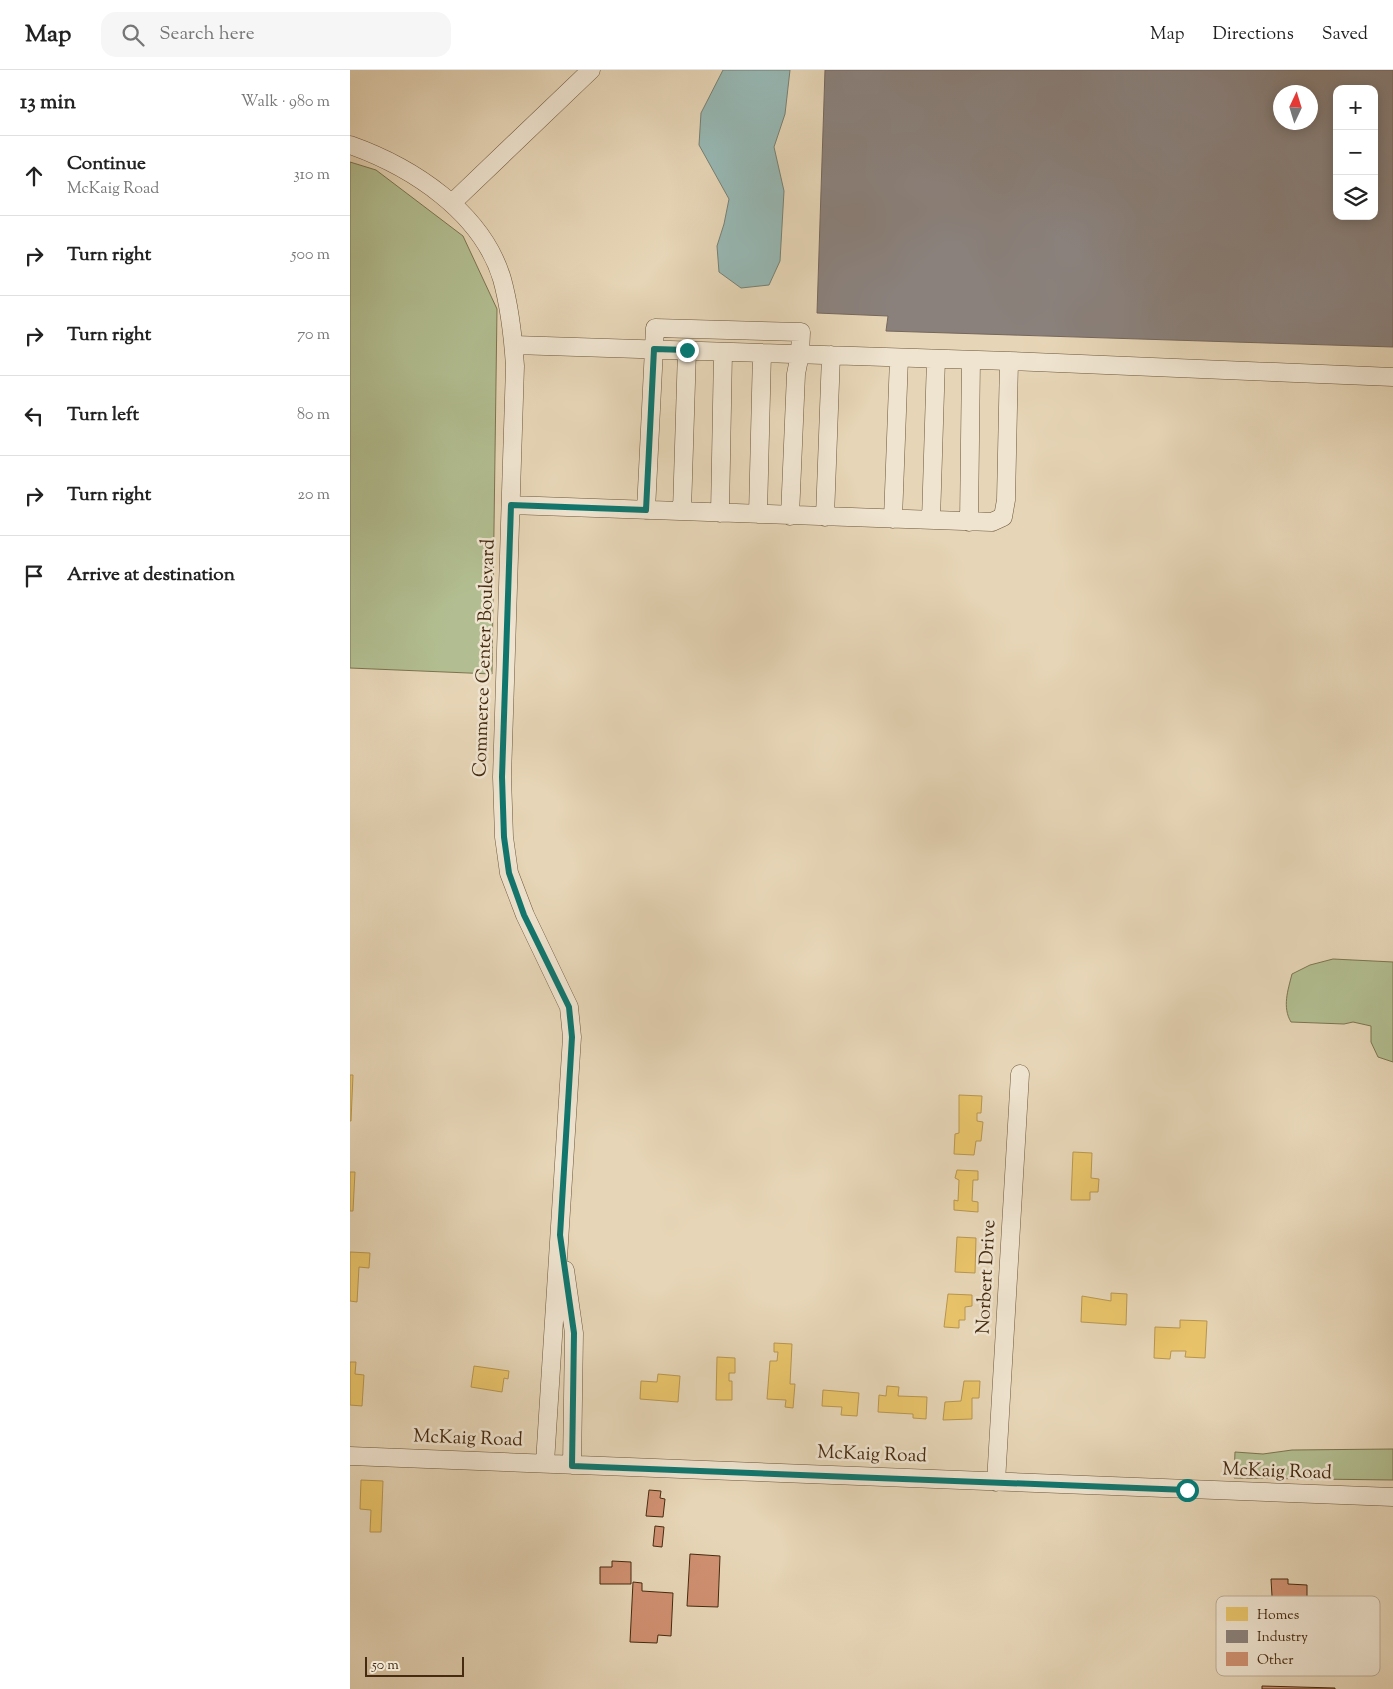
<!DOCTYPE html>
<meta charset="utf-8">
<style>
:root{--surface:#fff;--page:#f6f6f6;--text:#222;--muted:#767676;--line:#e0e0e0}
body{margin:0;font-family:"Sorts Mill Goudy",serif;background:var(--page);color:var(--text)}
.controls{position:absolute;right:15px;top:15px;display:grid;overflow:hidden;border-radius:10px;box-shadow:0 2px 12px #0003}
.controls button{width:45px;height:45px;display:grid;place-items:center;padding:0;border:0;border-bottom:1px solid var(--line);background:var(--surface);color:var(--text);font:25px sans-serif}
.compass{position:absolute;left:923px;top:15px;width:45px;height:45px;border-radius:50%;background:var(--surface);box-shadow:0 2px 12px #0003;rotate:4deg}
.scale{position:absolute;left:15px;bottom:12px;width:99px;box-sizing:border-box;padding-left:5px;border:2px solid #462b10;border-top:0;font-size:14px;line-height:18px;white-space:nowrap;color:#462b10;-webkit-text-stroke:4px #efe4d0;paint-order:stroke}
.stop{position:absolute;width:15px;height:15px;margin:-11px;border:4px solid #0f766e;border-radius:50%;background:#fff}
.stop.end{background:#0f766e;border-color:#fff;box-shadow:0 1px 5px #0008}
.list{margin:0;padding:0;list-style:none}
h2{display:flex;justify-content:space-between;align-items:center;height:65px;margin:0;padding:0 20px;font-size:21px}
h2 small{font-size:16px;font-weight:400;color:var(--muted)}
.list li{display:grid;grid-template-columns:32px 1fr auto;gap:15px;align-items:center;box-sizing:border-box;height:80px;padding:0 20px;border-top:1px solid var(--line)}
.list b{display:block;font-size:19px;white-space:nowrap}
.list p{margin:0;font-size:16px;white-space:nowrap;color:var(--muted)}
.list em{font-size:16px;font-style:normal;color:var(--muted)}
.icon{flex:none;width:28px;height:28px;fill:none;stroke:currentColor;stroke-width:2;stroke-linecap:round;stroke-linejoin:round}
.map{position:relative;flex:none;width:1043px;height:1619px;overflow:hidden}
header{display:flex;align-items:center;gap:30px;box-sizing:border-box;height:70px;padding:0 25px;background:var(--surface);border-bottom:1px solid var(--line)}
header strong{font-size:24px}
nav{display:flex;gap:28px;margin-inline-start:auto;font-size:18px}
.search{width:350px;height:45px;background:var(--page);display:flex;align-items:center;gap:12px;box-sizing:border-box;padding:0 18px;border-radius:15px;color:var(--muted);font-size:19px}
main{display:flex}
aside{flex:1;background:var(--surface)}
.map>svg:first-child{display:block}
</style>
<header>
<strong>Map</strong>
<div class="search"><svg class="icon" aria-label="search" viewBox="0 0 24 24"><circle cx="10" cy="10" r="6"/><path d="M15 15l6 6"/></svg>Search here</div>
<nav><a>Map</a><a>Directions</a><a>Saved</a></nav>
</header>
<main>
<aside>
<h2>13 min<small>Walk · 980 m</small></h2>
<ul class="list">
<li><svg class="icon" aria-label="ahead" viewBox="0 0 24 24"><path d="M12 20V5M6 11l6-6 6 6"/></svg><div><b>Continue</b><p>McKaig Road</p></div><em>310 m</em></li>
<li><svg class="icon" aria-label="right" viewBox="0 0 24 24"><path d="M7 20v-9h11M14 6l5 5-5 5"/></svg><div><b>Turn right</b></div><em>500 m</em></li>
<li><svg class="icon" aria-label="right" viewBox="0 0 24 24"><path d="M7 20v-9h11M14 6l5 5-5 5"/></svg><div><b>Turn right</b></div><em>70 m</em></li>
<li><svg class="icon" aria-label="left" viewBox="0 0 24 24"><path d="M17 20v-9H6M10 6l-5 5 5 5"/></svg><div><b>Turn left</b></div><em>80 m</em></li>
<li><svg class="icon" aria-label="right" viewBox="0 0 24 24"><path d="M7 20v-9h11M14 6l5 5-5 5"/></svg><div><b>Turn right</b></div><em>20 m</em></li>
<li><svg class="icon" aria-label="arrive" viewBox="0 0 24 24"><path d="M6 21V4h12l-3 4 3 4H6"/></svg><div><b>Arrive at destination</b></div></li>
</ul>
</aside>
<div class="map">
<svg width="1043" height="1619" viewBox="0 0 1043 1619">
<rect width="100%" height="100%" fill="#e6d5b6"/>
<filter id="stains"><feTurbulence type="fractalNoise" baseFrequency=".004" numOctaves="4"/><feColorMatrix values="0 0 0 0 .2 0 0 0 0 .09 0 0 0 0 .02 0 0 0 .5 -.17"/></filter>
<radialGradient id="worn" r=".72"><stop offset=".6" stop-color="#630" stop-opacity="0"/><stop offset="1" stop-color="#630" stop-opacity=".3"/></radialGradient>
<path fill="#b2be91" stroke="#7c7450" d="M0,92l26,8 87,66 34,73 -5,365 -142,-6z
M983,889l60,3v100l-15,-5 -7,-15v-16l-18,-4 -9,2 -53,-2c-9,-15 -3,-32 1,-48l18,-9z
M1043,1379v31l-159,-2 1,-26 28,2 29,-4z"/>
<path fill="#97b8b4" stroke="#778072" d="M373,0h67l-5,44 -11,33 10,44 -4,70 -11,24 -28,3 -22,-16 -2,-26 7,-22 5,-25 -30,-54 2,-32z"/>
<path fill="#e9c46a" stroke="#b8964f" d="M0,1005h3l-2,46h-1z
M609,1025l23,1 -1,17h-4v8l6,1 -2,19h-5l-2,14 -20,-1 1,-20 4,-1z
M723,1082l19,1 -1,25 8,1 -1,13h-8v8h-19z
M607,1100l21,1v9h-5l-1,21 6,1v10l-24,-2v-10l4,1 1,-21 -4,-2z
M0,1102h5l-2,39h-3z
M607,1167l19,1 -1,35 -20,-1z
M0,1182l20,1 -1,15 -10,-1 -2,35 -7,-1z
M761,1223l16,1 -1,31 -45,-3 1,-26 29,5z
M598,1224l24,1v11l-7,1v13h-6v8l-15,-1z
M830,1250l27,1 -2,37 -20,-1 1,-6h-15l-1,8 -16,-1 1,-31 25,1z
M424,1273l18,1 -2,40h5l-2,24 -8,-1 1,-7 -19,-1 3,-38h7l1,-9h-4z
M367,1287l18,1v15h-6v8h3v19h-16z
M0,1292h6l-1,12 9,1 -2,31 -12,-1z
M124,1296l35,5 -1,8 -4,-1 -2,14 -31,-5z
M308,1304l22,2 -2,26 -38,-3 1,-18 16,1z
M614,1311h16l-1,17h-7v21l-29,1 2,-18 16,-1z
M537,1316l12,1 -1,9 29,1 -1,22 -13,-1v-4l-35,-2 1,-17 7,1z
M473,1320l36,3 -2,23 -16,-1 1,-8 -20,-1z
M11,1410l22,1 -2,51h-11l1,-22 -11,-1z"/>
<path fill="#8a817c" stroke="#76675c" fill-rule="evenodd" d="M475,0h568v277l-507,-16 2,-15 -71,-3zM987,19h37v127h-37zM931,22h30v30h-30z"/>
<path fill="#cf9071" stroke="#462b10" d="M299,1420l12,1 -1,7 5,1 -2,18 -17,-1z
M305,1456l9,1 -2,20 -9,-1z
M340,1484l30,2 -2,51 -31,-1z
M262,1491l19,1v22h-31v-17h12z
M921,1509h17v5l19,1v21l-7,-1 -1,9 -26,-1z
M283,1512l9,1v8l31,2 -2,43 -13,-1 -1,8 -27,-1z
M912,1616l73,2v1h-73z"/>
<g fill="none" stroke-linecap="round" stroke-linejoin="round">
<defs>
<path id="minor" d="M0,75c62,22 132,67 152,134 8,29 11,57 13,87l-13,411 2,60 5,36 16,42 44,92 3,30 -27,426
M102,133l139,-133
M164,275l495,16 384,16
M161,435l481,17 11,-5 3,-17 3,-139
M296,440l9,-182 146,4 -1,22 -4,20 -6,142
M332,441l5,-161
M370,443l3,-161
M408,444l4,-161
M475,447l6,-162
M543,449l6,-161
M581,450l5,-161
M619,452l2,-162
M215,1200l9,63 -2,132
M0,1386l1043,41
M646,1412l24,-408"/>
</defs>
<use href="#minor" stroke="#6e563a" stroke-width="19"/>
<use href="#minor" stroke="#efe4d0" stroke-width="18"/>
</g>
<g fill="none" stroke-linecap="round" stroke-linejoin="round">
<path stroke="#0f766e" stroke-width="6" d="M337,280l-33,-1 -8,161 -135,-5 -9,272 2,60 5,36 15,42 45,92 3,30 -12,198 14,98 -2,133 615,24"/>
</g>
<g text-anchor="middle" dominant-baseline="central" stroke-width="5" stroke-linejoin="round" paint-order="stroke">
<g font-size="19" fill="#462b10" stroke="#efe4d0">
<text transform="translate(135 588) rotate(-88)">Commerce Center Boulevard</text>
<text transform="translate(637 1207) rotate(-87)">Norbert Drive</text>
<text transform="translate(118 1369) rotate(2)">McKaig Road</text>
<text transform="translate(522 1385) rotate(2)">McKaig Road</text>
<text transform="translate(927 1402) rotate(2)">McKaig Road</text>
</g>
</g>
<rect x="866" y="1526" width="164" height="80" rx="8" fill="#efe4d0" stroke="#bcac96" stroke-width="1"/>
<rect x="876" y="1537" width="22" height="14" fill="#e9c46a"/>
<rect x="876" y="1560" width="22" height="13" fill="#8a817c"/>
<rect x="876" y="1582" width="22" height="14" fill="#cf9071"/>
<g font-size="14" fill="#462b10">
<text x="907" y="1549">Homes</text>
<text x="907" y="1571">Industry</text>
<text x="907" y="1594">Other</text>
</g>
<rect width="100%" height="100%" filter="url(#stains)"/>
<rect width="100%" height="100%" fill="url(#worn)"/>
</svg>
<div class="controls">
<button>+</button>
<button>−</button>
<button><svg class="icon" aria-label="layers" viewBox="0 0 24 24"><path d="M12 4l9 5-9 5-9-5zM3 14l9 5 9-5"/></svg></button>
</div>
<svg class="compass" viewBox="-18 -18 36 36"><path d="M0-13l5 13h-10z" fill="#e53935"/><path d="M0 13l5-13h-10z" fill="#767676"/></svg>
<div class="scale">50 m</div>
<div class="stop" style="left:837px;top:1420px"></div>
<div class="stop end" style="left:337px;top:280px"></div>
</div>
</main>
